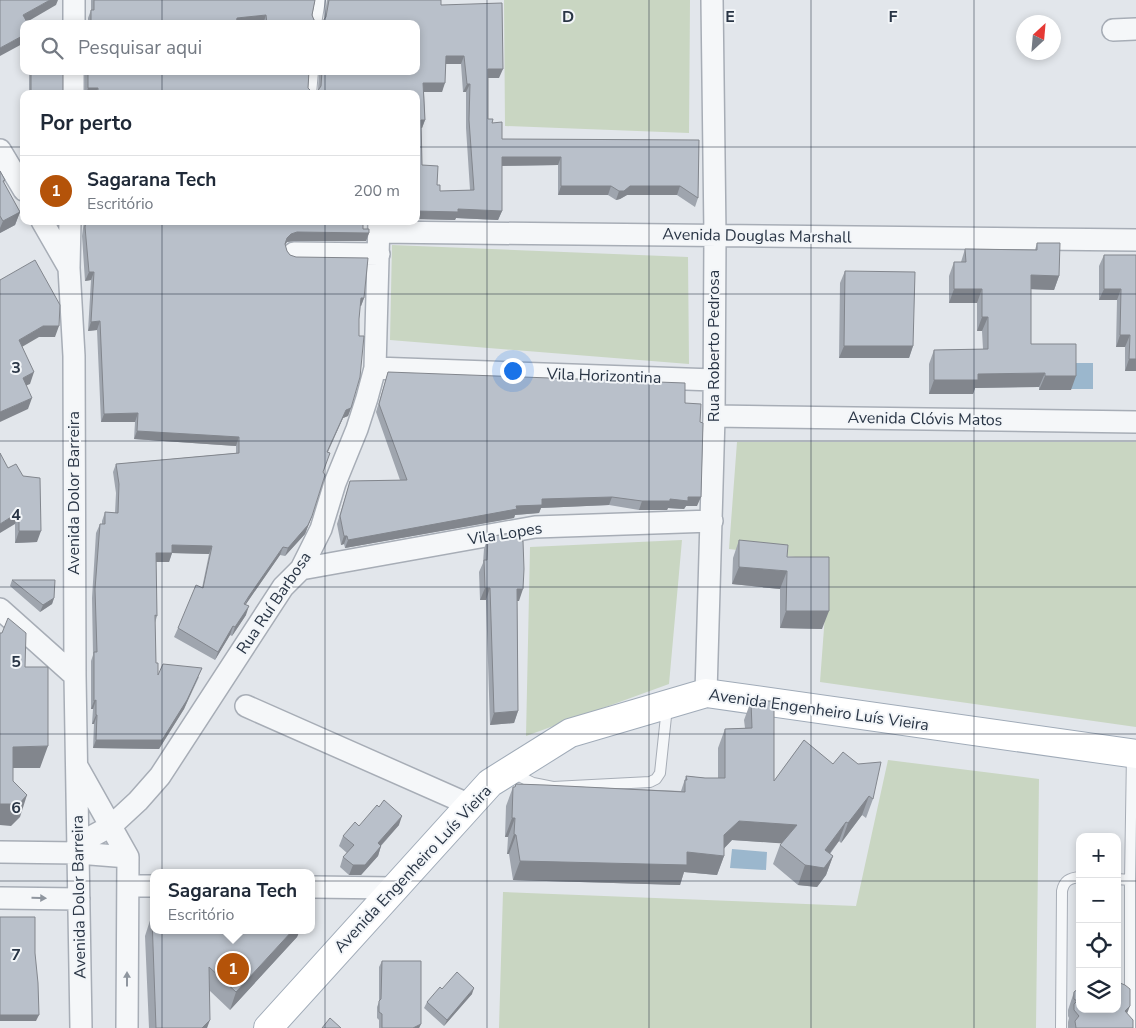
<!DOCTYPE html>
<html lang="pt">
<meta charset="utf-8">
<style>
:root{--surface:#fff;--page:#f6f6f7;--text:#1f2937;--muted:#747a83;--line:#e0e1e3;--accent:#b45309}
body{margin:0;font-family:"Nunito Sans",sans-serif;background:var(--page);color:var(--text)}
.controls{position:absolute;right:15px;bottom:15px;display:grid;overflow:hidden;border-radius:10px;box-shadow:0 2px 8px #0003}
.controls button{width:45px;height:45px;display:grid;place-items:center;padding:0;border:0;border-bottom:1px solid var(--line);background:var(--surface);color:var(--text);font:25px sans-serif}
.compass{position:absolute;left:1016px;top:15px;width:45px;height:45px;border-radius:50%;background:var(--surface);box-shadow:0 2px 8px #0003;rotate:26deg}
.you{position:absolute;left:512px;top:370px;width:18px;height:18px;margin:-12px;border:4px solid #fff;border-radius:50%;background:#1a73e8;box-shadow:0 0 0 8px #1a73e833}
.badge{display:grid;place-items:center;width:32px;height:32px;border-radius:50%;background:var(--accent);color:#fff;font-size:16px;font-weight:700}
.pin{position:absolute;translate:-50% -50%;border:2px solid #fff;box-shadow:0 1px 5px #0006}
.popup{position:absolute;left:150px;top:869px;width:165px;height:65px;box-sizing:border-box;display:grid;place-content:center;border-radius:10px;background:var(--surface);filter:drop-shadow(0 1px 4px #0005);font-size:16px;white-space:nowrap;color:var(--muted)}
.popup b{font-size:19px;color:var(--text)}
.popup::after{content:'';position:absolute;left:50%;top:100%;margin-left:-10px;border:10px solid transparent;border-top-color:var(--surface)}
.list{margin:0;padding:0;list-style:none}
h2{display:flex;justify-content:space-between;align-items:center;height:65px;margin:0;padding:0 20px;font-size:21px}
h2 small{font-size:16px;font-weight:400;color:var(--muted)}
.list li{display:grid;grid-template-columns:32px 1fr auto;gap:15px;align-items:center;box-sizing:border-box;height:70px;padding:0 20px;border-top:1px solid var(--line)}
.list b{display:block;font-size:19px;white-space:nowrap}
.list p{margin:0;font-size:16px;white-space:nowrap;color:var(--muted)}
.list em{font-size:16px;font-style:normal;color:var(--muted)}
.icon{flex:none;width:28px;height:28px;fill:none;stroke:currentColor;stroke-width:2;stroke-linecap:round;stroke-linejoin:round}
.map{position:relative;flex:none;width:1136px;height:1028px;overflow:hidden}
.search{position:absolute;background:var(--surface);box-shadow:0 2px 8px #0003;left:20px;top:20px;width:400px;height:55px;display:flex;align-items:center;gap:12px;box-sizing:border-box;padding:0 18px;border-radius:10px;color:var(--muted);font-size:19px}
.panel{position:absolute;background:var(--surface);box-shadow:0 2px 8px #0003;left:20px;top:90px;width:400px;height:135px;border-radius:10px}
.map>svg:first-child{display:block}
</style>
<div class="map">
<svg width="1136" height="1028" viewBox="0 0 1136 1028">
<rect width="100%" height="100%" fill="#e2e6eb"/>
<path fill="#c9d6c2" d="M504,0h186l-1,133 -184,-7z
M392,245l296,12 1,107 -299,-24z
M737,442h399v285l-316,-45 9,-121 -100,-12z
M682,540l-13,144 -143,52 4,-189z
M888,760l151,19 -3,249h-537l4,-136 353,14z"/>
<path fill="#9bb7cd" d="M1074,363h19v26h-26z
M732,849l35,3 -1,18 -36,-2z"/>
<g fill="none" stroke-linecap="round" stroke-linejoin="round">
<defs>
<path id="service" d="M316,24l4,-24
M311,94l2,-23
M516,770l5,7 12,6 20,4 97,-5 6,-3 4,-6 7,-66
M1117,879l13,1
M1061,1028l1,-137c2,-10 7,-13 18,-14
M1130,1028v-148l2,-126"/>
<path id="minor" d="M74,24v-24
M1113,30l23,-1
M73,94v-23
M0,150l24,40
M42,221l27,47
M70,221l-1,47 5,88 1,320 6,352
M379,232l757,8
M294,253l85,1
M375,368l339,12
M714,416l422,6
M301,569l234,-42 177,-6
M0,609l75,67
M706,693l8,-277 1,-181 -3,-235
M246,706l224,99
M78,768l50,89 -1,171
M78,844l33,-18 27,-25 22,-25 123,-189 18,-18 20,-40 14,-46 22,-54 10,-31 8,-30 4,-147
M0,852l78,1 50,4
M128,886h26
M312,887l82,1
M0,898l79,1"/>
<path id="primary" d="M268,1028l222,-245 80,-50 136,-40 430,61"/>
</defs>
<use href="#service" stroke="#a7adb6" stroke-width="12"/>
<use href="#minor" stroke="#a7adb6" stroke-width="24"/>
<use href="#primary" stroke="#a0abb8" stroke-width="30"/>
<use href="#service" stroke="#f5f7f9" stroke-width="10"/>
<use href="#minor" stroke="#f5f7f9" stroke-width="21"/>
<use href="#primary" stroke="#fff" stroke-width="28"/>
</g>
<path fill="#9fa5ae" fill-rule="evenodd" d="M91,0h224l-3,15 2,5 4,2h4l2,-2 3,-20h114v5l58,73h-11v41l4,4 10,16 197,1 -1,58 -3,9 -18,-12h-50l-7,4 -4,1 -8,-5h-50v-30l-56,1v45l-4,9 -42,-2 -1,2 -39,-1v-125h-331v-23h224l-1,17 3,3 6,1 1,-2 1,-19h97v-47h-328v-6l3,-8zM446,64h15l2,28h3v36l4,62 -30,1 -3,-6 -15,-20 -1,-37h1l3,-8 -1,-28h18z
M30,71h33v20l-1,3h-33v-20z
M0,171l5,9 -1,3 16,29 -5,13 -15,8z
M84,221h279v8l6,4 -3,8h-72l-7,1 -2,3 2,6 3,4 74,43 -3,8h-1l-9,102 -3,8 -5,2 -15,34 -16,64 -7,18 -20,22 -5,-1 -34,49v11l-14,21 -2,-1 -15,25 -41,-23 4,-9 24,-40 7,-34 -37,-1 -3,9h-13l1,54 -2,7 1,40 2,12 41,2 -15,32 -25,40 -66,-1 1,-24h-2l1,-15h-2v-48l2,-6 -1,-57 4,-65 4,-9h2v-3l3,-9 10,1 1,-20 -3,-21 3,-8 120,-11v-7l-102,-7 1,-17h-34l-4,-92 -9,1 3,-51 -6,1 -3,-45z
M1037,243l22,33 -5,14 -23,-1v55l40,46h-32v-3l-64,1 -2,6h-44v-30l5,-14 49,-1 -1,-18h-5v-28h-28v-27l5,-14h7l4,-13 70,1z
M1104,255h32v116h-11v-24h-9l1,-47h-18v-34z
M845,271l68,75 -4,12h-70l1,-75z
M388,372l297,31 15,19 -3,84h-11l-2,3 -16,-1 -1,2h-28l-30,-5 -68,3 -2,5 -24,2 -1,3 -169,30 -1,-4 -3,1 -4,-21 13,-43 50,-1 -24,-68z
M8,468l29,74 -22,1v-19z
M488,537l31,64h-2l1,110 -4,12 -24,2 -4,-125h-6l-1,-28 4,-9 1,-14z
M739,540l48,17 35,72 -42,-1v-39l-48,-5 1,-26z
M12,580l42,18 -2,6 -12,8 -30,-26z
M751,701l23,80 30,-41 69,59 -7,19 -4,-3 -21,28 -2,-2 -9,13 3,2 -7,19 -9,12 -19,-2 -25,-21 7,-19 2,-2 -50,-3 -8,8v8l-7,19 -33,-3 -4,13 -167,-5 -4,-26h-2l1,-17h-3l1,-31 7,-19h2l1,-3 165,7 5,-15 19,2h13v-30l7,-19 20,-1 -1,-8z
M399,825l-18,21 -3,10 -17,19h-12l-9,-8 3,-10 4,-4 -8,-7 4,-10 16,-10z
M154,908v22h146l-3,7 -67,73 -20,-19 -3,37h-58l-4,-92z
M382,961l39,63 -2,4h-40v-8l-2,-2v-11l2,-5v-35z
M442,989l30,5 -28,32 -20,-18 3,-6z
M1074,992l53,22 6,14h-65v-6l1,-4 -1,-2v-6z"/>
<path fill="#82868d" d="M50,0h8l-2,5 -36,21 3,-11z
M266,15l-3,9h-28l2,-6z
M24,35v8l-24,13v-8z
M446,56h18l-3,8h-18z
M488,69h15l-4,9h-14z
M423,83h22l-3,9h-22z
M467,84h3l-4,8h-3z
M88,88h10l-2,6h-10z
M421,120h4l-3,8h-4z
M502,157h59l-3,8 -60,1z
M561,186h50l-3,9h-50z
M630,186h50l-3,9h-50l-7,4 -4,1 3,-9z
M458,209l44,2 -4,9 -42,-2 -1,2 -39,-1v-8z
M20,212l-5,13 -15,8v-5l3,-7z
M297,232l72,1 -3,8h-72l-7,1 -3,4 3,-8 4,-4z
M89,272h5l-3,8 -6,1z
M1031,275l28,1 -5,14 -28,-1z
M954,289h28l-5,14h-28z
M1104,289h17l-4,11h-18z
M361,298h3l-3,8h-3z
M982,317h6l-6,14h-5z
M100,321l-3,9 -9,1 3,-9z
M43,326h16l-4,11h-16l-24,14 4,-11z
M1120,335h10l-5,12h-9z
M844,346h69l-4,12h-70z
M1129,359h7v12h-11z
M34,372l-4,12 -12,5 5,-11z
M1045,373l-6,14 -64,1 -2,6h-44l5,-14 44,-6z
M1045,376h31l-5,14h-32z
M32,398l-4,11 -28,13v-10z
M351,408l-3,8 -5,2 -19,42 22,-50z
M138,413l-3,9h-34l3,-8z
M137,431l102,6 -3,9 -102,-7z
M612,497l-3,8 -68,3 -2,5 -24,2 -1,3 -169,30 3,-8 168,-34 26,-7z
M688,497h13l-4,9h-11l-2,3 -16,-1 -1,2h-28l3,-9 28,-2z
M19,512l-4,12 -15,9v-9z
M312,516l-7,18 -20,22 3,-8z
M19,531h22l-4,11 -22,1z
M344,536h3l-3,8 -3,1z
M172,545l40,1 -3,8 -37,-1 -3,9h-16l3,-9z
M283,547l-3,8 -34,49 -5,9 8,-17z
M739,567l48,4 -7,18 -48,-5z
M485,588h5l-4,12h-6z
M517,589h6l-4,12h-6z
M54,598l-2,6 -12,8 3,-7z
M249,606l-3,9 -14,21 3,-9z
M786,611h43l-7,18 -42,-1z
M233,626l-3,9 -15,25 3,-8z
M202,668l-18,41 -25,40 -66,-1 3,-8z
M96,700l-3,9h-2l3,-8z
M518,711l-4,12 -24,2 4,-12z
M96,715h1l-3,9h-2z
M48,746l-8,22h-35l8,-21z
M27,795l-7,22 -9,9 -11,-1v-21z
M869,796l-7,19 -21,28 7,-20z
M402,816l-3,9 -25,28 4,-10z
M512,818h3l-7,19h-3z
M739,821l58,4 -7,19 -58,-4 -14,15 6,-20z
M846,822l-7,19 -20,26 14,-11 -7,19 -9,12 -19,-2 7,-20 20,-15z
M514,834l2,1 -7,19h-2z
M381,846l-3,10 -17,19h-12l4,-10z
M687,852l37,4 -7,19 -33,-3 -4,13 -167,-5 7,-19z
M293,930h7l-3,7 -67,73 6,-18z
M474,988l-2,6 -28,32 3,-6z
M1130,1006l-7,18 2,-13z
M0,1015h39l-3,6h-36z
M210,1020l-3,8h-5z
M421,1024l-2,4h-6z"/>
<path fill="#b9c0ca" stroke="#82868d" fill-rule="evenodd" d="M0,0h50l-27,15 5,9h-4v11l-24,13z
M94,0h221l-3,15 2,5 4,2h4l4,-5 3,-17h112v5l61,-2 1,66h-15v50h5l-1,4 10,-1v17l197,1 -1,58 -18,-12h-50l-6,5h-5l-8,-5h-50v-29h-59v54l-44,-2v3l-42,-1v-117h-318v-6h-10v-17h221l-1,17 3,3 6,1 4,-6 1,-15h94v-47h-149l-1,-9 -29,3 -1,6h-145v-14h3zM446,56h18l3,28h3l-1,36 5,70 -34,1v-6h-3l1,-19 -16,-1 -1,-45h4l-2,-37h22z
M31,71h32v20h-2v3h-30z
M0,171l5,9 -2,1 17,31 -17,9 -3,-5z
M86,221h277v8h6v4l-72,-1 -6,2 -4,4 -2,6 2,7 3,4 6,2 72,1 -4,40h-3l-2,21v17h5l-4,41 -9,31 -5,2 -19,42 3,1 -7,19 2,3 -13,41 -4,9 -20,23 -5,-1 -34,49 -5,8 5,2 -14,21 -2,-1 -15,26 -40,-24 18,-43 7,3 9,-42 -40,-1v8h-16l1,63 -2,-1 1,48h2v12l5,-11 39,4 -15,32 -25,40h-66l1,-25h-1v-15l-2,1v-49h3l-2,-63 5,-65h5v-12l13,1 1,-29 -3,-20 123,-11v-16l-102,-6 1,-18 -34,1 -4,-93 -9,1 3,-50h-5l-4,-45z
M1037,243h23l-1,33 -28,-1v69h45v32h-31v-3l-67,1v6h-44v-30l54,-1v-32h-6v-28h-28v-27h12l-1,-13 72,1z
M1104,255h32v104h-7l1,-24h-10l1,-46h-17z
M35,260l25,45 -1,21h-16l-24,14 15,32 -11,6 9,20 -32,14v-132z
M845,271l70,1 -2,74h-69z
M388,372l297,11v20l16,1 -1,18 3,1 -2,74h-13v4l-18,-2v2h-28l-30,-4 -70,2v6l-26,1 1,3 -169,31 -1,-4h-3l-4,-20 10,-35 57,-1 -28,-76z
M0,453l8,15 8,-4 7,12 17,2 1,53h-22v-19l-19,12z
M521,531l1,10h1l1,28 -1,20h-6l1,122 -24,2 -4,-125h-5l-1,-28h3l1,-23z
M739,540l49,5 -1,12h42v54h-43l1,-40 -48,-4z
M12,580h43l-1,18 -11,7z
M8,618l18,15 -1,34h23v79l-35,1v34l14,14 -8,9h-19v-171h2z
M751,701h21v3h2v77l30,-41 29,24 10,-12 15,12 23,-2 -8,37 -4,-3 -21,27 -2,-1 -21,28 8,6 -9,12 -19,-3 -25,-20 17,-20 -58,-4 -15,14v21l-37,-4v13l-167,-4 -4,-26 -2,-1 1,-16h-3l1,-31h2l1,-3 29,1 140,7v-12h2l-1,-4 19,2h20v-49l27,-1z
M384,800l18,16 -24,27 3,3 -16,19h-12l-10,-8 11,-12 -11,-9 12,-14 4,4 18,-21 2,2z
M154,910v20h139l-57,62 -27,-25 1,53 -8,8h-46l-4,-110z
M0,917h35v36l3,30 1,32h-39z
M382,961h39v63l-8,4h-31v-14l-3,-2v-11l2,-2z
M457,972l17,16 -27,32 -20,-18 13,-15 2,2z
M1117,980l3,3 5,2 5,4v17l-5,5 8,9v8h-57l-1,-7 4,-5 -5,-6v-6l3,-3 -3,-2v-7l6,-5v22h37z
M330,1018l11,10h-19z"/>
<defs><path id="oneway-solid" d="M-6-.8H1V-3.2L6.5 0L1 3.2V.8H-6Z" transform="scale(1.25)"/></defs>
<g fill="#8f969f">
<use href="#oneway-solid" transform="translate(39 898) rotate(1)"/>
<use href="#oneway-solid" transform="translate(127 979) rotate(-90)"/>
</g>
<path fill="none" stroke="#293545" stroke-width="1" stroke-opacity="0.55" d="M162,0v24M325,0v24M487,0v1028M649,0v1028M811,0v1028M974,0v1028M162,71v23M325,71v23M0,147h24M416,147h720M162,221v807M325,221v807M0,294h1136M0,441h1136M0,587h1136M0,734h1136M0,881h1080M1117,881h19"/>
<g text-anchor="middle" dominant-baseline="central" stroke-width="4" stroke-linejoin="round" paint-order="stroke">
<g font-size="16" fill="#293545" stroke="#f2f5f8">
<text transform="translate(757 236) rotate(1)">Avenida Douglas Marshall</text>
<text transform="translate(714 346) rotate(-90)">Rua Roberto Pedrosa</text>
<text transform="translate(604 376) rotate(2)">Vila Horizontina</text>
<text transform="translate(925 419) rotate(1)">Avenida Clóvis Matos</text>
<text transform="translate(74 493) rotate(-90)">Avenida Dolor Barreira</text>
<text transform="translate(505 534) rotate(-9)">Vila Lopes</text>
<text transform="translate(274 603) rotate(-56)">Rua Ruí Barbosa</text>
<text transform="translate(819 710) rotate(8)">Avenida Engenheiro Luís Vieira</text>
<text transform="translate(413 869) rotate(-47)">Avenida Engenheiro Luís Vieira</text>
<text transform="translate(79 897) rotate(-91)">Avenida Dolor Barreira</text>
</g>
</g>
<g font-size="16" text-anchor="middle" font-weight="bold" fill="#293545" stroke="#f2f5f8" stroke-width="4" stroke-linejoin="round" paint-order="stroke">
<text x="568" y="22">D</text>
<text x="730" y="22">E</text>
<text x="893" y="22">F</text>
<text x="16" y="373">3</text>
<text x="16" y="520">4</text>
<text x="16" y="667">5</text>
<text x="16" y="813">6</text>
<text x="16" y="960">7</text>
</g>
</svg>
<div class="controls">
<button>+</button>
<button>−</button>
<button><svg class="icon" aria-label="locate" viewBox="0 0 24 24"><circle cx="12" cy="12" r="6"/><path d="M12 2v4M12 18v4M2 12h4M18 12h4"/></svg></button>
<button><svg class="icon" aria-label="layers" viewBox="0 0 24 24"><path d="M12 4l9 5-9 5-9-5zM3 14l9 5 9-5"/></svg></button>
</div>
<svg class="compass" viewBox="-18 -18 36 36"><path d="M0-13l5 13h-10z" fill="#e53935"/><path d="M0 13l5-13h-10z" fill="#747a83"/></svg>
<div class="you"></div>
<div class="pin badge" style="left:233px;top:969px">1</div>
<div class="popup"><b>Sagarana Tech</b>Escritório</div>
<div class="search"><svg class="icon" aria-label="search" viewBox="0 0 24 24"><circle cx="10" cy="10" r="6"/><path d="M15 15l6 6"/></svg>Pesquisar aqui</div>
<section class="panel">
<h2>Por perto<small></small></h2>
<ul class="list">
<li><span class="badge">1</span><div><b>Sagarana Tech</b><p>Escritório</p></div><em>200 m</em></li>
</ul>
</section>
</div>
